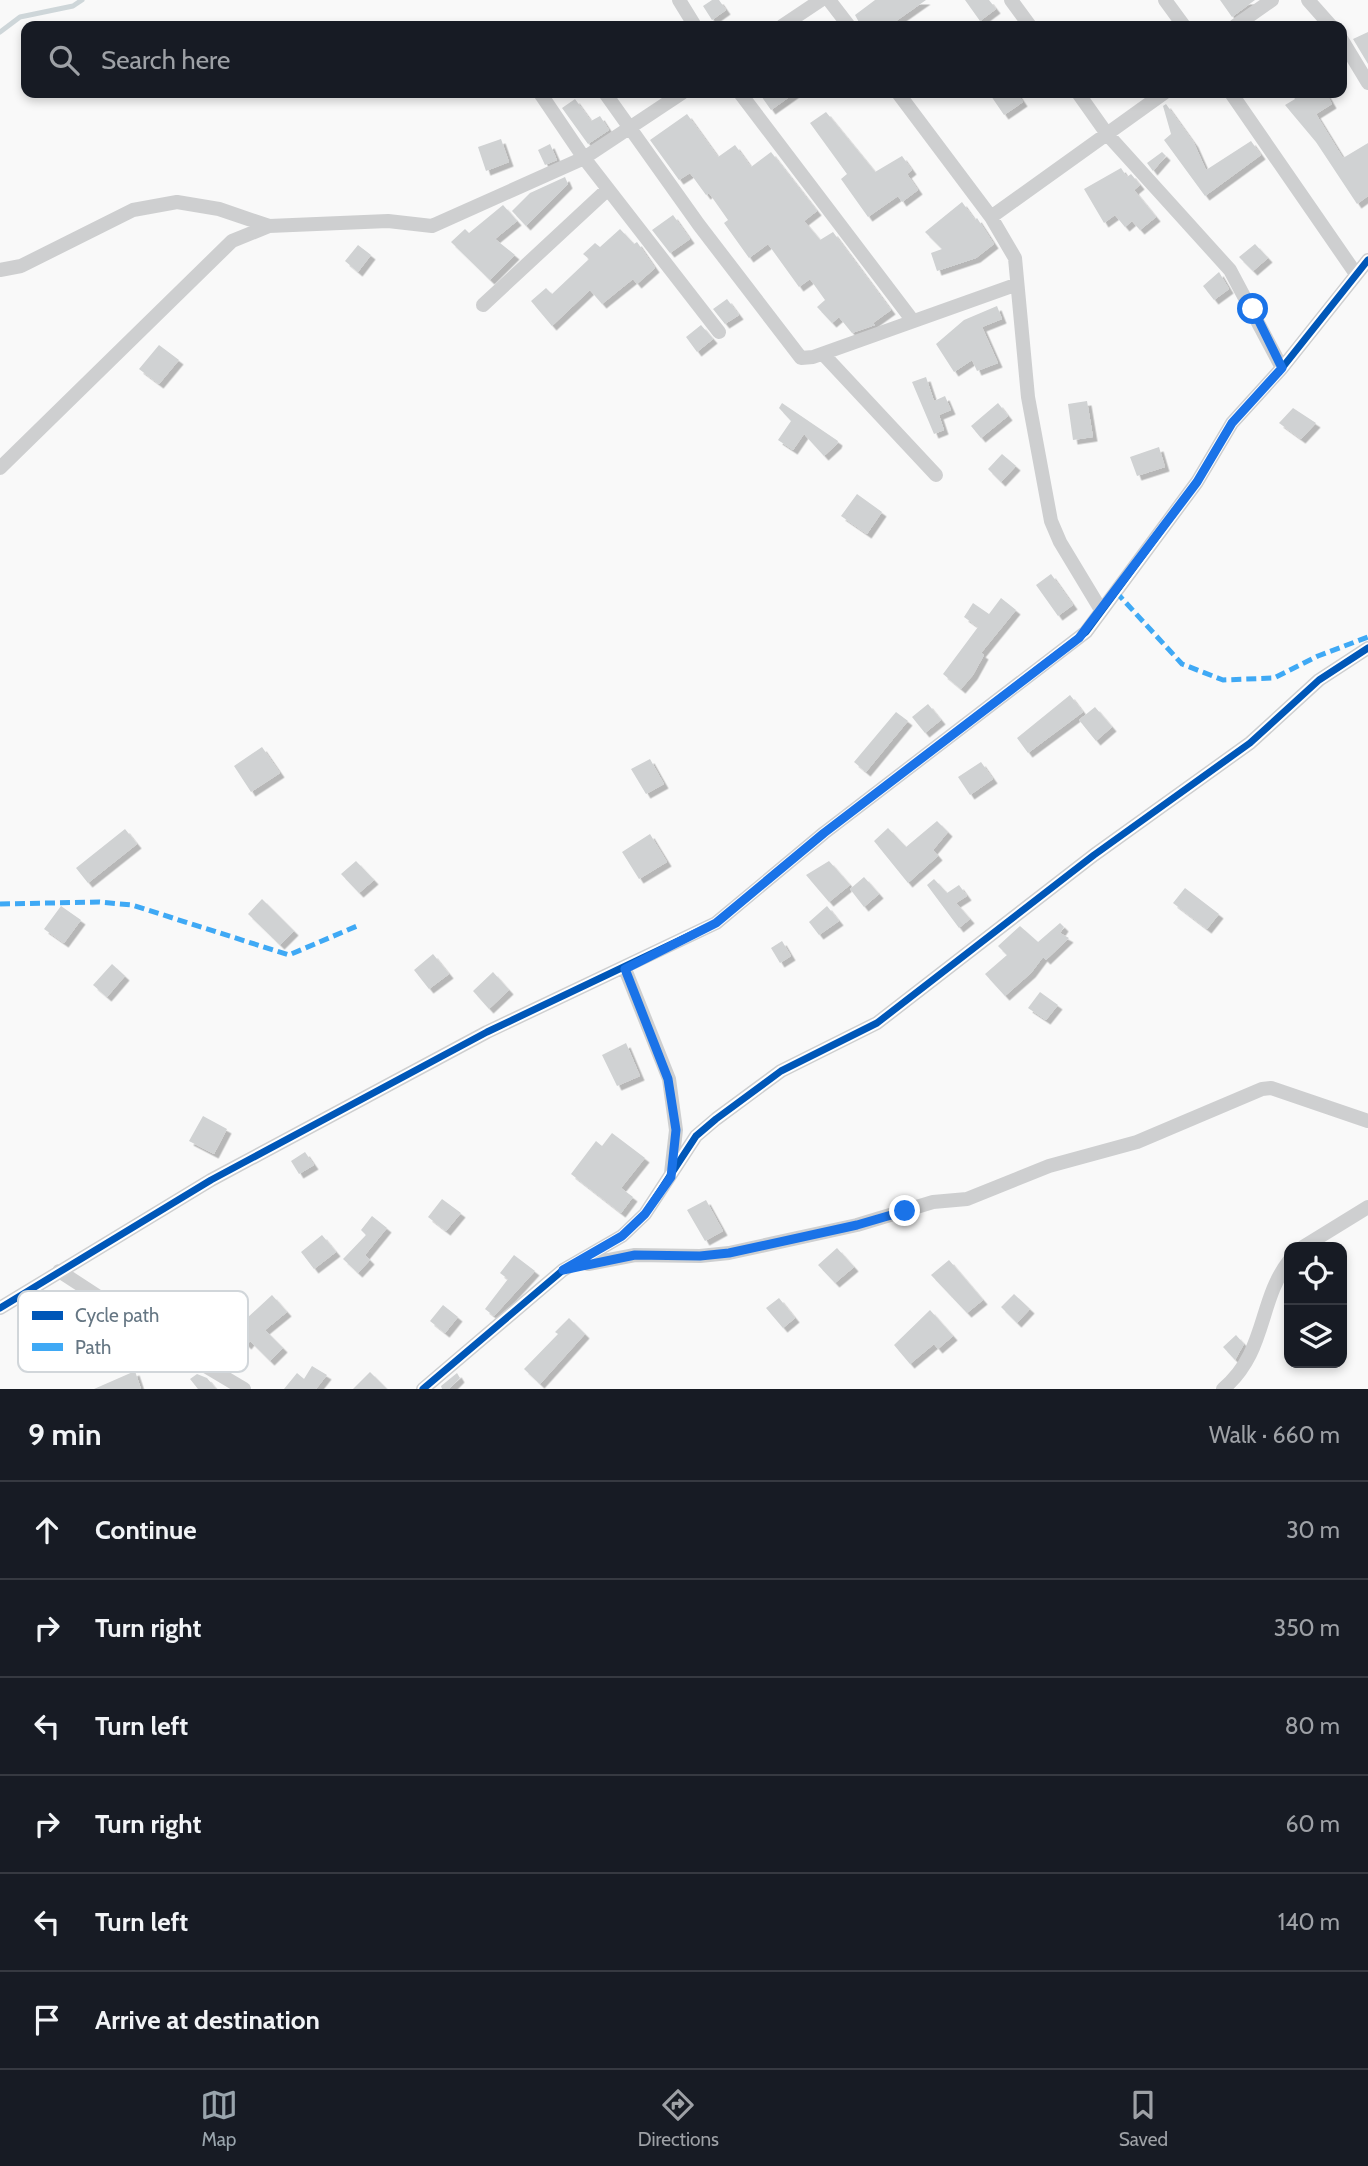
<!DOCTYPE html>
<meta charset="utf-8">
<style>
:root{--surface:#171b24;--page:#242831;--text:#f1f3f6;--muted:#9ea1a6;--line:#363941;--accent:#99a4ac}
body{margin:0;font-family:Cabin,sans-serif;background:var(--page);color:var(--text)}
.controls{position:absolute;right:21px;bottom:21px;display:grid;overflow:hidden;border-radius:14px;box-shadow:0 4px 10px #0003}
.controls button{width:63px;height:63px;display:grid;place-items:center;padding:0;border:0;border-bottom:2px solid var(--line);background:var(--surface);color:var(--text);font:35px sans-serif}
.stop{position:absolute;width:21px;height:21px;margin:-16px;border:5px solid #1a73e8;border-radius:50%;background:#fff}
.stop.end{background:#1a73e8;border-color:#fff;box-shadow:0 2px 7px #0008}
.list{margin:0;padding:0;list-style:none}
h2{display:flex;justify-content:space-between;align-items:center;height:91px;margin:0;padding:0 28px;font-size:30px}
h2 small{font-size:23px;font-weight:400;color:var(--muted)}
.list li{display:grid;grid-template-columns:46px 1fr auto;gap:21px;align-items:center;box-sizing:border-box;height:98px;padding:0 28px;border-top:2px solid var(--line)}
.list b{display:block;font-size:26px;white-space:nowrap}
.list em{font-size:23px;font-style:normal;color:var(--muted)}
.icon{flex:none;width:38px;height:38px;fill:none;stroke:currentColor;stroke-width:2;stroke-linecap:round;stroke-linejoin:round}
.map{position:relative;flex:none;width:1368px;height:1389px;overflow:hidden}
.search{position:absolute;background:var(--surface);box-shadow:0 4px 10px #0003;left:21px;right:21px;top:21px;height:77px;display:flex;align-items:center;gap:18px;box-sizing:border-box;padding:0 24px;border-radius:14px;color:var(--muted);font-size:26px}
.sheet{height:679px;background:var(--surface)}
nav{display:flex;justify-content:space-around;align-items:center;box-sizing:border-box;height:98px;border-top:2px solid var(--line);background:var(--surface);font-size:19px;color:var(--muted)}
nav a{display:grid;justify-items:center;gap:4px}
nav .on{color:var(--accent)}
.map>svg:first-child{display:block}
</style>
<div class="map">
<svg width="1368" height="1389" viewBox="0 0 1368 1389">
<defs>
<filter id="shadow"><feDropShadow dx="4.5" dy="4.5" stdDeviation="0" flood-color="#0004"/></filter>
</defs>
<rect width="100%" height="100%" fill="#f9f9f9"/>
<g fill="none" stroke-linecap="round" stroke-linejoin="round">
<path stroke="#ced6d9" stroke-width="5" d="M0,32l20,-15 53,-11 9,-6"/>
</g>
<path fill="#d0d2d3" filter="url(#shadow)" d="M712,0h7l7,10 -14,10 -9,-14z
M875,0h51l-37,26h-28l-6,-11z
M965,0h24l7,9 -16,12z
M1220,0h35l-23,17z
M1368,32v32l-15,-25z
M759,93h36l-24,17z
M989,93h28l6,9 -19,13z
M1291,93h35l6,11 -16,10 27,44 25,-15v53l-11,8 -41,-62 -31,-37 10,-6z
M575,99l16,22 9,-5 9,14 -21,14 -26,-36z
M1166,104l28,39 12,27 45,-29 10,14 -56,41 -41,-56 7,-6 -8,-28z
M826,112l49,60 27,-16 10,14 -5,4 11,16 -16,12 -4,-6 -30,21 -27,-38 6,-5 -37,-51z
M687,114l31,43 17,-12 16,22 20,-15 46,59 -13,10 16,19 13,-8 58,78 -18,13 2,2 -23,8 -13,-16 -7,6 -15,-16 8,-7 -15,-21 -11,8 -31,-43 -19,14 -25,-35 4,-3 -19,-27 -3,2 -16,-22 -11,7 -29,-40z
M501,139l8,23 -23,9 -8,-24z
M550,144l7,16 -12,5 -7,-15z
M1162,152l4,4 -13,15 -6,-8z
M1121,168l6,9 4,-3 9,11 -6,5 22,27 -16,13 -8,-9 -7,6 -10,-12 -11,8 -20,-34z
M565,177l3,7 -42,42 -14,-15 18,-18z
M962,202l13,18 2,-2 17,26 -18,14 -39,13 -6,-18 11,-4 -17,-17z
M503,205l14,16 -22,18 20,16 -25,25 -39,-38 14,-13 4,4z
M673,215l17,24 -20,14 -18,-23z
M620,229l14,15 3,-2 18,26 -18,16 -4,-5 -31,25 -12,-14 -38,36 -21,-25 15,-13 6,6 37,-35 -6,-5 12,-11 5,4z
M1255,244l13,14 -15,13 -14,-14z
M358,245l13,10 -13,17 -13,-11z
M1219,272l10,17 -15,11 -11,-14z
M727,299l12,16 -14,9 -12,-15z
M997,306l5,13 -20,8 16,36 -21,8 -5,-11 -18,12 -18,-28 28,-24z
M701,325l12,14 -16,13 -11,-15z
M159,345l20,15 -20,24 -20,-15z
M926,377l8,24 11,-5 6,14 -12,5 5,15 -10,4 -22,-52z
M1087,401l6,36 -20,3 -5,-36z
M782,403l56,38 -1,3 -13,12 -20,-22 -11,16 -15,-10 13,-19 -12,-13z
M998,403l10,13 -27,22 -10,-12z
M1293,408l23,15 -15,16 -22,-16z
M1159,447l6,20 -28,9 -7,-19z
M1002,454l14,12 -15,16 -13,-13z
M857,494l25,18 -15,22 -26,-18z
M1051,574l22,31 -15,11 -22,-31z
M1001,598l15,12 -35,43 3,2 -11,20 -12,14 -18,-15 35,-47 -14,-10 9,-14 16,11z
M1070,695l13,17 -55,41 -11,-15z
M928,704l13,16 -16,13 -13,-16z
M1095,707l17,20 -16,14 -17,-21z
M896,712l12,9 -42,51 -12,-10z
M262,747l18,26 -29,19 -17,-26z
M650,759l14,25 -18,10 -15,-25z
M981,762l12,17 -23,16 -12,-18z
M937,821l11,11 -15,18 5,6 -30,27 -34,-42 14,-13 18,19z
M125,829l12,15 -49,39 -12,-15z
M650,834l17,28 -28,17 -17,-27z
M356,861l18,19 -15,13 -18,-19z
M829,861l21,24 -21,17 -23,-27z
M864,877l15,17 -15,13 -14,-18z
M934,879l13,14 12,-8 8,11 -11,7 14,16 -11,9 -32,-43z
M1185,888l34,26 -12,15 -34,-26z
M262,899l32,32 -14,14 -32,-31z
M61,906l20,14 -17,23 -20,-14z
M827,906l12,15 -20,14 -10,-13z
M1060,923l4,4 -4,6 9,5 -23,22 -3,-3 -12,16 -26,23 -20,-22 22,-19 -9,-9 22,-20 18,16z
M782,941l9,15 -11,7 -9,-15z
M433,954l16,20 -20,15 -15,-19z
M112,964l13,12 -18,21 -14,-12z
M493,972l16,18 -20,19 -16,-18z
M1040,992l18,13 -12,15 -18,-12z
M626,1043l14,33 -23,10 -15,-31z
M203,1116l24,13 -13,25 -25,-13z
M612,1133l33,25 -24,30 12,9 -12,16 -50,-39 25,-33 6,5z
M305,1152l9,13 -15,9 -8,-13z
M442,1199l19,14 -15,18 -18,-14z
M706,1200l17,31 -18,10 -18,-31z
M372,1216l15,12 -22,27 5,5 -12,13 -15,-14 23,-24 -5,-5z
M322,1235l14,17 -22,17 -13,-17z
M837,1248l17,19 -19,16 -17,-18z
M514,1255l21,16 -41,45 -9,-7 23,-30 -8,-6z
M949,1260l34,40 -16,13 -36,-38z
M1014,1294l16,15 -13,14 -16,-16z
M272,1295l15,17 -22,18 18,18 -13,13 -20,-20 -3,4 -14,-14z
M779,1298l16,20 -12,10 -17,-20z
M443,1305l15,12 -13,16 -15,-12z
M930,1310l23,26 -15,13 -4,-5 -24,20 -16,-19z
M569,1318l16,16 -45,50 -16,-15 34,-35 -3,-2z
M1236,1335l8,9 -9,16 -12,-13z
M312,1366l15,9 -11,14h-32l13,-16 7,6z
M135,1371l6,18h-47z
M370,1372l17,17h-34z
M457,1373l3,5 -11,11h-7l-1,-3z
M197,1374l10,4 9,11h-18l-8,-10z"/>
<g fill="none" stroke-linecap="round" stroke-linejoin="round">
<path stroke="#cecfd0" stroke-width="14" d="M679,0l16,26
M829,0l20,26
M1011,0l19,26
M1165,0l19,26
M1308,0l23,26
M782,26l39,-26
M1235,26l37,-26
M1342,40l26,43
M540,93l44,65 135,174
M605,93l94,132 102,133 12,-1 202,-72
M740,93l173,228
M898,93l93,124 24,41 13,139 23,124 9,21 41,68
M1078,93l29,41 123,136 52,98
M1231,93l125,181
M991,217l173,-124
M0,270l21,-4 112,-56 44,-8 42,7 50,17
M483,305l125,-116
M823,354l113,121
M0,468l232,-227 37,-15 119,-5 44,5 152,-68 98,-65
M625,969l44,110 7,51 -5,43
M1303,1247l65,-40
M588,1264l47,-9 65,1 29,-3 128,-28 76,-23 34,-3 82,-33 88,-24 125,-53 9,-1 97,33
M59,1271l80,52 34,32 34,12 37,22
M0,1308l211,-128 276,-148 229,-109 108,-90 262,-201 111,-150 35,-59 50,-55 86,-108
M423,1389l140,-119 59,-34 23,-22 51,-78 20,-17 65,-48 96,-48 217,-168 156,-112 69,-63 49,-32
M1223,1389c44,-37 35,-88 66,-128"/>
<path stroke="#3fa9f5" stroke-width="5" stroke-dasharray="10 5" stroke-linecap="butt" d="M1116,592l66,72 41,16 51,-2 44,-22 50,-19
M0,904l99,-2 33,3 157,50 68,-29"/>
<defs>
<path id="cycleway" d="M0,1308l211,-128 276,-148 229,-109 108,-90 262,-201 111,-150 35,-59 50,-55 86,-108
M423,1389l140,-119 59,-34 23,-22 51,-78 20,-17 65,-48 96,-48 217,-168 156,-112 69,-63 49,-32"/>
</defs>
<use href="#cycleway" stroke="#fff" stroke-width="11"/>
<use href="#cycleway" stroke="#0057b8" stroke-width="7"/>
</g>
<g fill="none" stroke-linecap="round" stroke-linejoin="round">
<path stroke="#1a73e8" stroke-width="9" d="M905,1211l-48,14 -128,28 -29,3 -65,-1 -72,15 59,-34 23,-22 26,-37 5,-47 -8,-51 -43,-110 91,-46 108,-90 255,-195 118,-156 35,-59 50,-55 -29,-59"/>
</g>
<rect x="18" y="1291" width="230" height="81" rx="10" fill="#fff" stroke="#d1d6da" stroke-width="2"/>
<rect x="32" y="1311" width="31" height="9" fill="#0057b8"/>
<rect x="32" y="1343" width="31" height="8" fill="#3fa9f5"/>
<g font-size="19" fill="#657683">
<text x="75" y="1322">Cycle path</text>
<text x="75" y="1354">Path</text>
</g>
</svg>
<div class="controls">
<button><svg class="icon" aria-label="locate" viewBox="0 0 24 24"><circle cx="12" cy="12" r="6"/><path d="M12 2v4M12 18v4M2 12h4M18 12h4"/></svg></button>
<button><svg class="icon" aria-label="layers" viewBox="0 0 24 24"><path d="M12 4l9 5-9 5-9-5zM3 14l9 5 9-5"/></svg></button>
</div>
<div class="stop" style="left:1253px;top:309px"></div>
<div class="stop end" style="left:905px;top:1211px"></div>
<div class="search"><svg class="icon" aria-label="search" viewBox="0 0 24 24"><circle cx="10" cy="10" r="6"/><path d="M15 15l6 6"/></svg>Search here</div>
</div>
<section class="sheet">
<h2>9 min<small>Walk · 660 m</small></h2>
<ul class="list">
<li><svg class="icon" aria-label="ahead" viewBox="0 0 24 24"><path d="M12 20V5M6 11l6-6 6 6"/></svg><div><b>Continue</b></div><em>30 m</em></li>
<li><svg class="icon" aria-label="right" viewBox="0 0 24 24"><path d="M7 20v-9h11M14 6l5 5-5 5"/></svg><div><b>Turn right</b></div><em>350 m</em></li>
<li><svg class="icon" aria-label="left" viewBox="0 0 24 24"><path d="M17 20v-9H6M10 6l-5 5 5 5"/></svg><div><b>Turn left</b></div><em>80 m</em></li>
<li><svg class="icon" aria-label="right" viewBox="0 0 24 24"><path d="M7 20v-9h11M14 6l5 5-5 5"/></svg><div><b>Turn right</b></div><em>60 m</em></li>
<li><svg class="icon" aria-label="left" viewBox="0 0 24 24"><path d="M17 20v-9H6M10 6l-5 5 5 5"/></svg><div><b>Turn left</b></div><em>140 m</em></li>
<li><svg class="icon" aria-label="arrive" viewBox="0 0 24 24"><path d="M6 21V4h12l-3 4 3 4H6"/></svg><div><b>Arrive at destination</b></div></li>
</ul>
</section>
<nav>
<a class="on"><svg class="icon" aria-label="map" viewBox="0 0 24 24"><path d="M3 6l6-2 6 2 6-2v14l-6 2-6-2-6 2zM9 4v14M15 6v14"/></svg>Map</a>
<a><svg class="icon" aria-label="directions" viewBox="0 0 24 24"><path d="M12 3l9 9-9 9-9-9zM9 14v-3h6M13 9l2 2-2 2"/></svg>Directions</a>
<a><svg class="icon" aria-label="saved" viewBox="0 0 24 24"><path d="M7 4h10v16l-5-4-5 4z"/></svg>Saved</a>
</nav>
